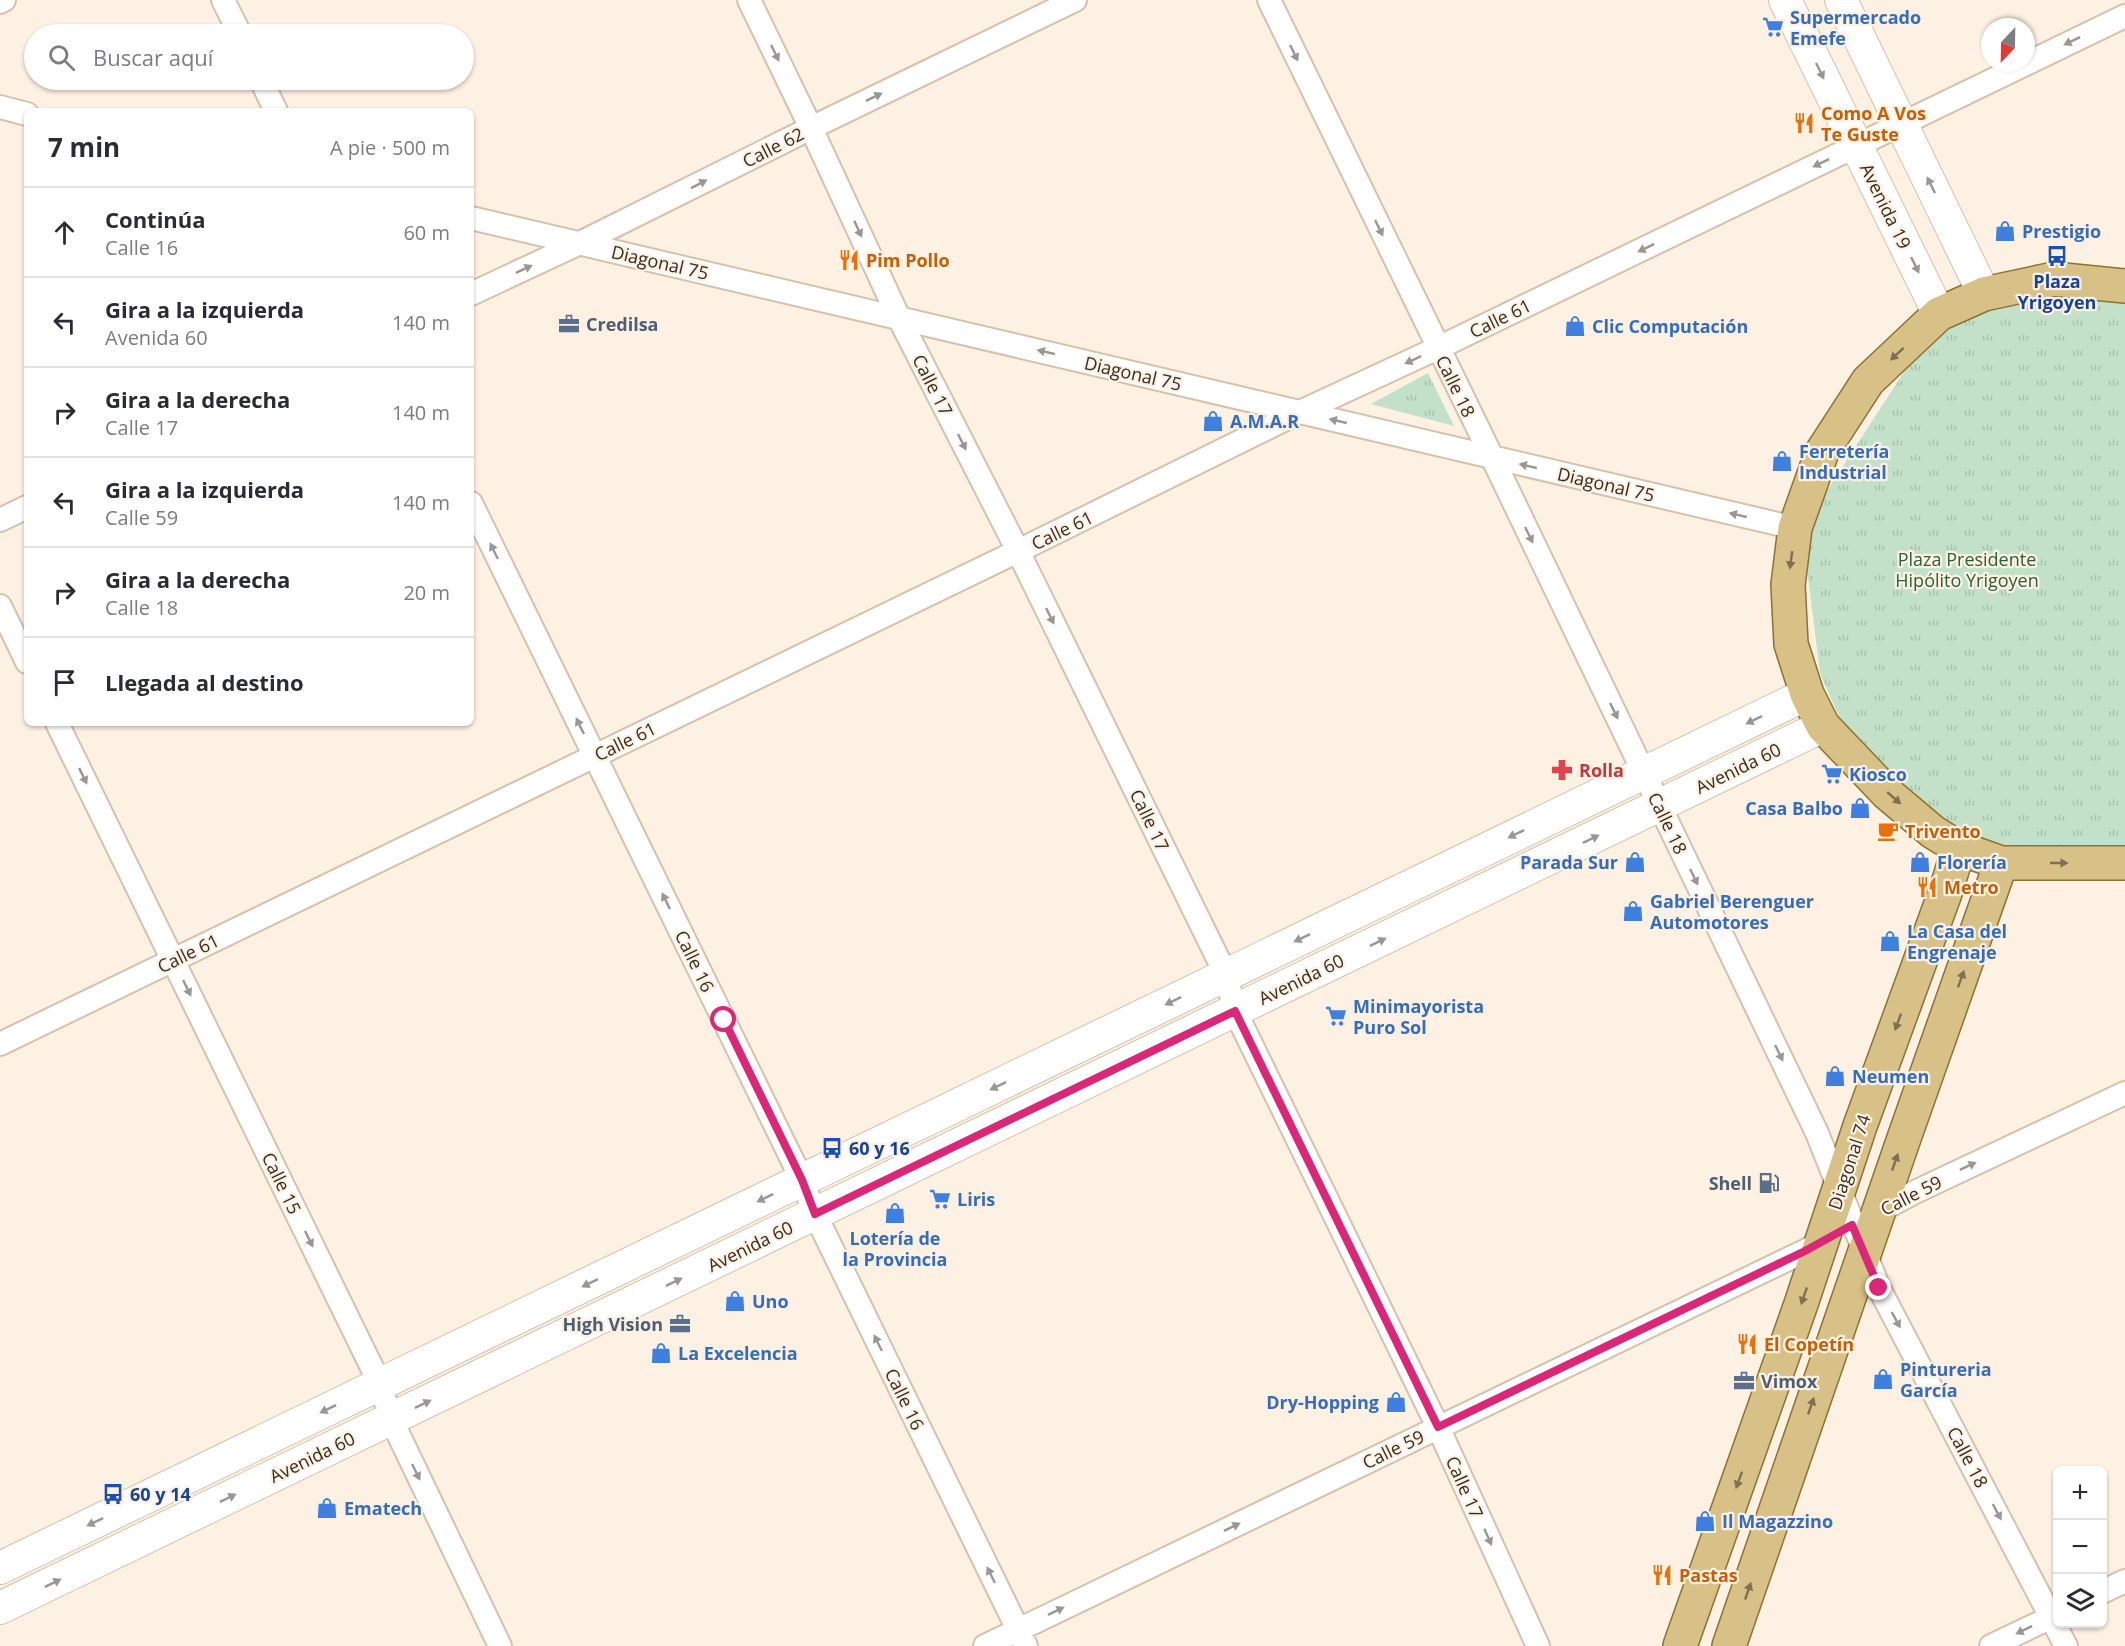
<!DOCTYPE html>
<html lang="es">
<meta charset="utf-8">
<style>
:root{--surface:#fff;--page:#f2f2f3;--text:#2b2b33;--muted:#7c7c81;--line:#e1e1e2}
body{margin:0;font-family:"Open Sans",sans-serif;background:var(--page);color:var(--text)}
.controls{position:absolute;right:18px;bottom:18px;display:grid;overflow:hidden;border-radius:9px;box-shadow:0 2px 4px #0004}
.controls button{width:54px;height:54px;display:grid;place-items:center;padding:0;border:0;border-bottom:2px solid var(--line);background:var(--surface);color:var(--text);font:30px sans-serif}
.compass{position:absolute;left:1981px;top:18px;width:54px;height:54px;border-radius:50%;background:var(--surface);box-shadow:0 2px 4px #0004;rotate:202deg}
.stop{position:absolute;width:18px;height:18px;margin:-14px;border:4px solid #db2777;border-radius:50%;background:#fff}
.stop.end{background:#db2777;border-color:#fff;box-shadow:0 2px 6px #0008}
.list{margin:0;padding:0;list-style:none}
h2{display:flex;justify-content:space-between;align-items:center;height:78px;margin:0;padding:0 24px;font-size:26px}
h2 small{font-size:20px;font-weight:400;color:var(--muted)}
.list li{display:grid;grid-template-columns:39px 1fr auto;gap:18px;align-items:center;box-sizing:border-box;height:90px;padding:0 24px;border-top:2px solid var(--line)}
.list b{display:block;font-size:22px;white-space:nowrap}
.list p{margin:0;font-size:20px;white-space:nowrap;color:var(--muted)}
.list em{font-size:20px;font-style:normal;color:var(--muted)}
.icon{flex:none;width:33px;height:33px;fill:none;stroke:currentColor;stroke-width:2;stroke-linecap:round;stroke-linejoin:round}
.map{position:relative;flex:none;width:2125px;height:1646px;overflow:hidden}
.search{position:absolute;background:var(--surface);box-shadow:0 2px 4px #0004;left:24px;top:24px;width:450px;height:66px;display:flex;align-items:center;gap:15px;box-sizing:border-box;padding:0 21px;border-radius:33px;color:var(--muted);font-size:22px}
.panel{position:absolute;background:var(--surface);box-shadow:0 2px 4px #0004;left:24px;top:108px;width:450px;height:618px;border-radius:9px}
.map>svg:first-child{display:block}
</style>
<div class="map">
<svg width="2125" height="1646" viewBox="0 0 2125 1646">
<defs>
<pattern id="park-tufts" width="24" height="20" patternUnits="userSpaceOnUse" patternTransform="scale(1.5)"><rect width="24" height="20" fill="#c3e1c9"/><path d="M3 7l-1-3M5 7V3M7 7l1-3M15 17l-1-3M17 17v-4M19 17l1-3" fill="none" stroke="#a8c1ac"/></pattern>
</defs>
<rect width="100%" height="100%" fill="#fdf1e3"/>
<path fill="url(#park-tufts)" d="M2125,300v550l-125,3 -41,-16 -118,-115 -21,-49 -18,-144 124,-191 78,-35z
M1428,373l26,53 -83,-22z"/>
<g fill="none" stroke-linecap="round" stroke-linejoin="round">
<defs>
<path id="minor" d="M223,0l17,34
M749,0l62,128 88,190 119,233 208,424 9,36 203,416 100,219
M1269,0l223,457 325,676 62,155 187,358
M0,2l4,-2
M261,80l15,31
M0,107l27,7
M471,218l1324,310
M471,294l109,-51 231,-115 264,-128
M471,503l331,677 13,34 211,432
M0,520l27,-13
M0,606l27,56
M57,723l323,661 11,35 109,227
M0,1044l1018,-493 282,-139 138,-64 687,-332
M1874,1214l39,-21 212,-100
M2102,1592l23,-11
M985,1646l820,-395 21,-12
M1991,1646l67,-32"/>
<path id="secondary" d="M1785,0l154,314
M1841,0l143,294
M0,1568l1807,-874
M0,1608l1823,-882"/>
<path id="primary" d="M2125,286l-71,-7 -70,15 -45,20 -71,67 -46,71 -27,76 -7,57 3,59 16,50 16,32 65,68 45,38 26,16 42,15h124
M1680,1646l121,-342 59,-178 85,-233 14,-45
M1729,1646l174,-505 98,-278"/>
</defs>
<use href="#minor" stroke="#d6c2ab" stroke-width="26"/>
<use href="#secondary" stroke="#d6c2ab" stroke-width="34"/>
<use href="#primary" stroke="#8d7230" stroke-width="36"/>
<use href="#minor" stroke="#fff" stroke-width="22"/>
<use href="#secondary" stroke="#fff" stroke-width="32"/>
<use href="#primary" stroke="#d7c186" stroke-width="33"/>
</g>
<defs><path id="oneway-solid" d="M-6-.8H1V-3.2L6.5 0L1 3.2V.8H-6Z" transform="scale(1.5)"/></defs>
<g fill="#9a9692">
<use href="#oneway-solid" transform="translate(2072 41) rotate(154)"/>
<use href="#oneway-solid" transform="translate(775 53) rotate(64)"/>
<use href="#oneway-solid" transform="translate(1294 53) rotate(64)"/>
<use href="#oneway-solid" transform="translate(1820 71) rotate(64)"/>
<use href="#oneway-solid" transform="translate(874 97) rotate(-26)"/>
<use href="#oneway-solid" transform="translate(1821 163) rotate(154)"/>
<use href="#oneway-solid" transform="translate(699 184) rotate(-27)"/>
<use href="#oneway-solid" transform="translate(1931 185) rotate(-116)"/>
<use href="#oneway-solid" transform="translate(1379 228) rotate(64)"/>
<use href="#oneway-solid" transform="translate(858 229) rotate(65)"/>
<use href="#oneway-solid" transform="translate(1646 248) rotate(154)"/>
<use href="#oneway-solid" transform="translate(1915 265) rotate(64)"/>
<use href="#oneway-solid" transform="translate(524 269) rotate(-25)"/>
<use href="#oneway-solid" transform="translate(1046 352) rotate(-167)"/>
<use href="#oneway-solid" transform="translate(1413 360) rotate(155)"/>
<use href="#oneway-solid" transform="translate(1338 421) rotate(-167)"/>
<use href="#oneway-solid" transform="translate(962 442) rotate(63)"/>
<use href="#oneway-solid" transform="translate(1528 466) rotate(-167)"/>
<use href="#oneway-solid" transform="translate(1738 515) rotate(-167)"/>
<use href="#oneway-solid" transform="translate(1529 535) rotate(64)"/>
<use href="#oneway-solid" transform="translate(494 551) rotate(-116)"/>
<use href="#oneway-solid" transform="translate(1050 616) rotate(64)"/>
<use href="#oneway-solid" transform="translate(1614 711) rotate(64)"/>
<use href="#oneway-solid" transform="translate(1754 720) rotate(154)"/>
<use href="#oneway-solid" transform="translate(580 726) rotate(-116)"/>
<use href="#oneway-solid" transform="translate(83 776) rotate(64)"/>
<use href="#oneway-solid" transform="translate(1516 834) rotate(154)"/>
<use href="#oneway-solid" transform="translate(1591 839) rotate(-26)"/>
<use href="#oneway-solid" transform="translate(1694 877) rotate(64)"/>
<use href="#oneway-solid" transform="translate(666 901) rotate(-116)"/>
<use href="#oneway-solid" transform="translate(1302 938) rotate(154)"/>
<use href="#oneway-solid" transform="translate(1378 942) rotate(-26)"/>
<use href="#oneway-solid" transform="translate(187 988) rotate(64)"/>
<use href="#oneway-solid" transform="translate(1173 1001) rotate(154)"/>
<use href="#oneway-solid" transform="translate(1779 1053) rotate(64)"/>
<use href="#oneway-solid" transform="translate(998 1086) rotate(154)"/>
<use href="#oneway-solid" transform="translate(1968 1166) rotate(-25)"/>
<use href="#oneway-solid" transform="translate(765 1198) rotate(154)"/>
<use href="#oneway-solid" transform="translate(309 1239) rotate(64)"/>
<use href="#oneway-solid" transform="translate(674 1282) rotate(-26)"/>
<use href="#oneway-solid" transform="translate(590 1283) rotate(154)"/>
<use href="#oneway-solid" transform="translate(1896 1320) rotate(62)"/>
<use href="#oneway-solid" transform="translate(878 1343) rotate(-116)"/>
<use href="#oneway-solid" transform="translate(423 1404) rotate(-26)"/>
<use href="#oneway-solid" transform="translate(328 1409) rotate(154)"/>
<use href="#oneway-solid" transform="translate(416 1472) rotate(64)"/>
<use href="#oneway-solid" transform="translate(228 1498) rotate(-26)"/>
<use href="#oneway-solid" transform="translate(1997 1512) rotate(62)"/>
<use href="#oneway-solid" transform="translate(95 1522) rotate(154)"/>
<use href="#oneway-solid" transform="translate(1232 1527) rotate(-26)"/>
<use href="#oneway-solid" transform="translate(1488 1537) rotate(66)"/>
<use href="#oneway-solid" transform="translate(991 1575) rotate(-116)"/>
<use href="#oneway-solid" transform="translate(53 1583) rotate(-26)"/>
<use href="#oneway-solid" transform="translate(1056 1611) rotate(-26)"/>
<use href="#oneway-solid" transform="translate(2024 1630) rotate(154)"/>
</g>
<g fill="#7e7050">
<use href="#oneway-solid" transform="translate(1897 354) rotate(137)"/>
<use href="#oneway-solid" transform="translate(1791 560) rotate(98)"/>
<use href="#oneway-solid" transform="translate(1894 798) rotate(41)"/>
<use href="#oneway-solid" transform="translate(2059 863)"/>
<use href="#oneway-solid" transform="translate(1961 979) rotate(-70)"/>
<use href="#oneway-solid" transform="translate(1898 1022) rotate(110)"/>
<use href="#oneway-solid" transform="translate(1895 1162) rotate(-71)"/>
<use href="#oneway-solid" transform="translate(1804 1296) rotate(109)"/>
<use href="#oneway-solid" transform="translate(1811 1406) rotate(-71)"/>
<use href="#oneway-solid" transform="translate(1739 1480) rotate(110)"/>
<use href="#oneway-solid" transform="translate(1748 1591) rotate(-71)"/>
</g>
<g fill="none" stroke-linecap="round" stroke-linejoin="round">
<path stroke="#db2777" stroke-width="8" d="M724,1020l78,160 13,34 420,-203 203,416 367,-176 47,-26 27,63"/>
</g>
<defs>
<symbol id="supermarket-bare" viewBox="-9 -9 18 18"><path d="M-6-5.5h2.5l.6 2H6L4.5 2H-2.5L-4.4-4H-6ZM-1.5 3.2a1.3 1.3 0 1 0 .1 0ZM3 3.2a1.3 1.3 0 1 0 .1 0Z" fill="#3f7fe0" stroke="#fdf1e3" stroke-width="2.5" paint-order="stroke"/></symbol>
<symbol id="restaurant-bare" viewBox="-9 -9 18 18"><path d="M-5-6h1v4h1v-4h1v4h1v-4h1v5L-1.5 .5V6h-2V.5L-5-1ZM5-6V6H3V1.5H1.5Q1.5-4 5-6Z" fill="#e8710a" stroke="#fdf1e3" stroke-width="2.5" paint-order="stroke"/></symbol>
<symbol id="shop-bare" viewBox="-9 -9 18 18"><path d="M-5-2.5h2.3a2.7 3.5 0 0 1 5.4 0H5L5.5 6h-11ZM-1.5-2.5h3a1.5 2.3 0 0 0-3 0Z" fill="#3f7fe0" stroke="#fdf1e3" stroke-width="2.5" paint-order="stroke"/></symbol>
<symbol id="bus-bare" viewBox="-9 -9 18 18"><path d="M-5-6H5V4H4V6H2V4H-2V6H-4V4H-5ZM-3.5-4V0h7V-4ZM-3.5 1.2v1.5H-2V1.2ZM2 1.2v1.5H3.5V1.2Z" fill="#1a4fb4" stroke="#fdf1e3" stroke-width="2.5" paint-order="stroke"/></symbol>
<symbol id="office-bare" viewBox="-9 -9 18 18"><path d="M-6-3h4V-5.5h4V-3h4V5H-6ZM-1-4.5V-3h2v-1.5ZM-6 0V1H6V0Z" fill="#5c6f8a" stroke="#fdf1e3" stroke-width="2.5" paint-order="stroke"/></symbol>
<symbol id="pharmacy-bare" viewBox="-9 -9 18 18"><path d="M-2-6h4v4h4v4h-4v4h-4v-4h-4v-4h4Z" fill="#e0444e" stroke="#fdf1e3" stroke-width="2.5" paint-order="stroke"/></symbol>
<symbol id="cafe-bare" viewBox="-9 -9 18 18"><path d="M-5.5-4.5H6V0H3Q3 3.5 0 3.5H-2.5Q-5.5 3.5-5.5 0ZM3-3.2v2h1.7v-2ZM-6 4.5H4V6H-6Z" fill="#e8710a" stroke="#fdf1e3" stroke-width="2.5" paint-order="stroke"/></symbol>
<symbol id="fuel-bare" viewBox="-9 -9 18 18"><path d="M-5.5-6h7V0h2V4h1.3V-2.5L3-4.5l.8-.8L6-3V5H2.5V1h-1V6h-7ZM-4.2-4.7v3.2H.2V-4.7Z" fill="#5c6f8a" stroke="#fdf1e3" stroke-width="2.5" paint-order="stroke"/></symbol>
</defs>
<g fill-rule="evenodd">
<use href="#supermarket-bare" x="1758" y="12" width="30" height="30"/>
<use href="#restaurant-bare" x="1789" y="108" width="30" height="30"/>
<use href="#shop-bare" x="1990" y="216" width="30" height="30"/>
<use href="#bus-bare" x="2042" y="241" width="30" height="30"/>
<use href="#restaurant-bare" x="834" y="245" width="30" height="30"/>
<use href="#office-bare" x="554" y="309" width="30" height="30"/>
<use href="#shop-bare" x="1560" y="311" width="30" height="30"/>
<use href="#shop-bare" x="1198" y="406" width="30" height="30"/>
<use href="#shop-bare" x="1767" y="446" width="30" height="30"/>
<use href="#pharmacy-bare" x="1547" y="755" width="30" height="30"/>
<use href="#supermarket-bare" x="1817" y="759" width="30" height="30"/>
<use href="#shop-bare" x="1845" y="793" width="30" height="30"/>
<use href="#cafe-bare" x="1873" y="816" width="30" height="30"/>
<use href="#shop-bare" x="1620" y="847" width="30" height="30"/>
<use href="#shop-bare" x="1905" y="847" width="30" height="30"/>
<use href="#restaurant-bare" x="1912" y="872" width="30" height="30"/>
<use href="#shop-bare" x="1618" y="896" width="30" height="30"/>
<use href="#shop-bare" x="1875" y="926" width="30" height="30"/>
<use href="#supermarket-bare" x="1321" y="1001" width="30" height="30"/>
<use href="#shop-bare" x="1820" y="1061" width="30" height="30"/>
<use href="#bus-bare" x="817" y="1133" width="30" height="30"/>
<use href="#fuel-bare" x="1754" y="1168" width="30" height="30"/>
<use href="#supermarket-bare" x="925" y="1184" width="30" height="30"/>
<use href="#shop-bare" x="880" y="1198" width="30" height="30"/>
<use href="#shop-bare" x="720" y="1286" width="30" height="30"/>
<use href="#office-bare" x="665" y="1309" width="30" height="30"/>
<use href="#restaurant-bare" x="1732" y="1329" width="30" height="30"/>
<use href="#shop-bare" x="646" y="1338" width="30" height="30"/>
<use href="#shop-bare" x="1868" y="1364" width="30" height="30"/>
<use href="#office-bare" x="1729" y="1366" width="30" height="30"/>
<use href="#shop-bare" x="1381" y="1387" width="30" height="30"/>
<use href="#bus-bare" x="98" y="1479" width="30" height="30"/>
<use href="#shop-bare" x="312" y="1493" width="30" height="30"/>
<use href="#shop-bare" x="1690" y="1506" width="30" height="30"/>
<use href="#restaurant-bare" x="1647" y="1560" width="30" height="30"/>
</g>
<g text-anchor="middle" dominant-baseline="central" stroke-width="4.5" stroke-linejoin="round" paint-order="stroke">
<g font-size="18" font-weight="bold" fill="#366cbe" stroke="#fdf1e3" text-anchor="start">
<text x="1790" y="17">Supermercado<tspan x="1790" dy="21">Emefe</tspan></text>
<text x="2022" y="231">Prestigio</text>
<text x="1592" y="326">Clic Computación</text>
<text x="1230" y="421">A.M.A.R</text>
<text x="1799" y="451">Ferretería<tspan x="1799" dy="21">Industrial</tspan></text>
<text x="1849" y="774">Kiosco</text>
<text x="1843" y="808" text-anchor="end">Casa Balbo</text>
<text x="1618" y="862" text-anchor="end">Parada Sur</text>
<text x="1937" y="862">Florería</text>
<text x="1650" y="901">Gabriel Berenguer<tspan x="1650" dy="21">Automotores</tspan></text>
<text x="1907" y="931">La Casa del<tspan x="1907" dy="21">Engrenaje</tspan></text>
<text x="1353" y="1006">Minimayorista<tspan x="1353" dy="21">Puro Sol</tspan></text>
<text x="1852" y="1076">Neumen</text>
<text x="957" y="1199">Liris</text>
<text x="895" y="1238" text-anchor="middle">Lotería de<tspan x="895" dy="21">la Provincia</tspan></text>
<text x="752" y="1301">Uno</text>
<text x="678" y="1353">La Excelencia</text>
<text x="1900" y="1369">Pintureria<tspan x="1900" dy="21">García</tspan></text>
<text x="1379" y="1402" text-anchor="end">Dry-Hopping</text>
<text x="344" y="1508">Ematech</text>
<text x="1722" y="1521">Il Magazzino</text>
</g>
<g font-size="18" font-weight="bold" fill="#c56008" stroke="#fdf1e3" text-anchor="start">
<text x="1821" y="113">Como A Vos<tspan x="1821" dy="21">Te Guste</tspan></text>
<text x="866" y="260">Pim Pollo</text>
<text x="1905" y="831">Trivento</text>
<text x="1944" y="887">Metro</text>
<text x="1764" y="1344">El Copetín</text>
<text x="1679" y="1575">Pastas</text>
</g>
<g font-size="18" fill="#352d24" stroke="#fdf1e3">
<text transform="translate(773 147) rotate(-27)">Calle 62</text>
<text transform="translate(1886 206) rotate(64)">Avenida 19</text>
<text transform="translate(660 262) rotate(13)">Diagonal 75</text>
<text transform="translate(1500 318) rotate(-26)">Calle 61</text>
<text transform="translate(1133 373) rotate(13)">Diagonal 75</text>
<text transform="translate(933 385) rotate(63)">Calle 17</text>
<text transform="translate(1456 386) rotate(64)">Calle 18</text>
<text transform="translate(1606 484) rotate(13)">Diagonal 75</text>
<text transform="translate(1062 530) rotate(-26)">Calle 61</text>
<text transform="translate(625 741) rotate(-26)">Calle 61</text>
<text transform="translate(1738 768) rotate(-26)">Avenida 60</text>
<text transform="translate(1150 820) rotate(64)">Calle 17</text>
<text transform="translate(1668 823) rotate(64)">Calle 18</text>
<text transform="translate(188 953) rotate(-26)">Calle 61</text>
<text transform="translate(695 961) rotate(64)">Calle 16</text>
<text transform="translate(1301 979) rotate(-26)">Avenida 60</text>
<text transform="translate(1849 1162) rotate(-72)">Diagonal 74</text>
<text transform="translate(282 1183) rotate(64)">Calle 15</text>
<text transform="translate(1911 1195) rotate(-27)">Calle 59</text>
<text transform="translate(750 1246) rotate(-26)">Avenida 60</text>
<text transform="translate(905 1399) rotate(64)">Calle 16</text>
<text transform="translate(1393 1449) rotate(-26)">Calle 59</text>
<text transform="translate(312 1457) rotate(-26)">Avenida 60</text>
<text transform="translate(1968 1457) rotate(62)">Calle 18</text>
<text transform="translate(1465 1487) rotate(66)">Calle 17</text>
</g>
<g font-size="18" font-weight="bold" fill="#164399" stroke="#fdf1e3" text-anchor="start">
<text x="2057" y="281" text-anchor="middle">Plaza<tspan x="2057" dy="21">Yrigoyen</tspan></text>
<text x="849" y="1148">60 y 16</text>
<text x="130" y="1494">60 y 14</text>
</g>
<g font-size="18" font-weight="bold" fill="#4e5e75" stroke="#fdf1e3" text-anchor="start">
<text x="586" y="324">Credilsa</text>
<text x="1752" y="1183" text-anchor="end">Shell</text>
<text x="663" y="1324" text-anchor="end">High Vision</text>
<text x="1761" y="1381">Vimox</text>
</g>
<g font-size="18" fill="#2c603a" stroke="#fdf1e3">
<text x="1967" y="559">Plaza Presidente<tspan x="1967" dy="21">Hipólito Yrigoyen</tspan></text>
</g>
<g font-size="18" font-weight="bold" fill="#be3a42" stroke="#fdf1e3" text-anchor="start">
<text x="1579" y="770">Rolla</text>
</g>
</g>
</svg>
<div class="controls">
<button>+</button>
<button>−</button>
<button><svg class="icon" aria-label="layers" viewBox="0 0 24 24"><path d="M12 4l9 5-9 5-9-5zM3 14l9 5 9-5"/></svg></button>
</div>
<svg class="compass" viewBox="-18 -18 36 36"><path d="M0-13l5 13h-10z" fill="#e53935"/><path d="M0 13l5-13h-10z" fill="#7c7c81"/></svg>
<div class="stop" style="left:724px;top:1020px"></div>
<div class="stop end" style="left:1879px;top:1288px"></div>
<div class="search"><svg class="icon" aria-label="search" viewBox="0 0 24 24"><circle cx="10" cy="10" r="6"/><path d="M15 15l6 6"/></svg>Buscar aquí</div>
<section class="panel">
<h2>7 min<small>A pie · 500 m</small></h2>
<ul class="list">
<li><svg class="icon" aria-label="ahead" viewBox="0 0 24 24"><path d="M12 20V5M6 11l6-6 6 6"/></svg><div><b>Continúa</b><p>Calle 16</p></div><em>60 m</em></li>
<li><svg class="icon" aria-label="left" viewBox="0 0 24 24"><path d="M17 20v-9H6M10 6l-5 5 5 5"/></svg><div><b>Gira a la izquierda</b><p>Avenida 60</p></div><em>140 m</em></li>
<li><svg class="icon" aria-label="right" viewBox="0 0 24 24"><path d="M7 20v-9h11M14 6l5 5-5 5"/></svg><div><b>Gira a la derecha</b><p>Calle 17</p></div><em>140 m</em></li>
<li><svg class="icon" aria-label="left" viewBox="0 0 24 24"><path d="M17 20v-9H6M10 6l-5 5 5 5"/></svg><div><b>Gira a la izquierda</b><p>Calle 59</p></div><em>140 m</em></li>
<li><svg class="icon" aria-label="right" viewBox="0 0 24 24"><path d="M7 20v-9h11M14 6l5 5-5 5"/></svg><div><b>Gira a la derecha</b><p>Calle 18</p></div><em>20 m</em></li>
<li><svg class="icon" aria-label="arrive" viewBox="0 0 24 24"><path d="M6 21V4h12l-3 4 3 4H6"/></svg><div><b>Llegada al destino</b></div></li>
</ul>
</section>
</div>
